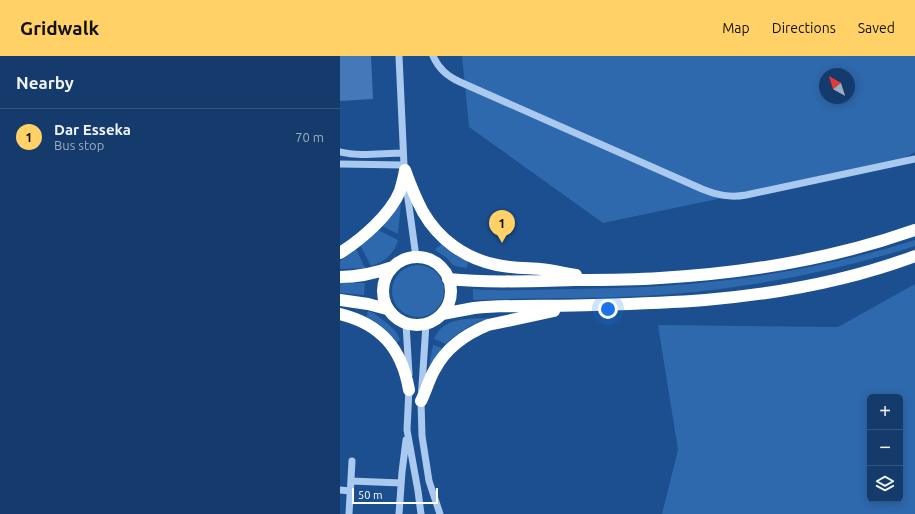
<!DOCTYPE html>
<meta charset="utf-8">
<style>
:root{--surface:#143b6b;--page:#1d4271;--text:#f1f3f6;--muted:#9dadc1;--line:#33557e;--accent:#ffd166}
body{margin:0;font-family:Ubuntu,sans-serif;background:var(--page);color:var(--text)}
.controls{position:absolute;right:12px;bottom:12px;display:grid;overflow:hidden;border-radius:6px;box-shadow:0 2px 10px #0003}
.controls button{width:36px;height:36px;display:grid;place-items:center;padding:0;border:0;border-bottom:1px solid var(--line);background:var(--surface);color:var(--text);font:20px sans-serif}
.compass{position:absolute;left:479px;top:12px;width:36px;height:36px;border-radius:50%;background:var(--surface);box-shadow:0 2px 10px #0003;rotate:321deg}
.scale{position:absolute;left:12px;bottom:10px;width:86px;box-sizing:border-box;padding-left:4px;border:2px solid #fff;border-top:0;font-size:11px;line-height:14px;white-space:nowrap;color:#fff;-webkit-text-stroke:3px #1b4f8f;paint-order:stroke}
.you{position:absolute;left:268px;top:253px;width:14px;height:14px;margin:-10px;border:3px solid #fff;border-radius:50%;background:#1a73e8;box-shadow:0 0 0 6px #1a73e833}
.badge{display:grid;place-items:center;width:26px;height:26px;border-radius:50%;background:var(--accent);color:#111;font-size:13px;font-weight:700}
.pin{position:absolute;translate:-50% -33px;filter:drop-shadow(0 1px 2px #0008)}
.pin::after{content:'';position:absolute;top:21px;width:14px;height:12px;background:inherit;clip-path:polygon(0 0,100% 0,50% 100%)}
.list{margin:0;padding:0;list-style:none}
h2{display:flex;justify-content:space-between;align-items:center;height:52px;margin:0;padding:0 16px;font-size:17px}
h2 small{font-size:13px;font-weight:400;color:var(--muted)}
.list li{display:grid;grid-template-columns:26px 1fr auto;gap:12px;align-items:center;box-sizing:border-box;height:56px;padding:0 16px;border-top:1px solid var(--line)}
.list b{display:block;font-size:15px;white-space:nowrap}
.list p{margin:0;font-size:13px;white-space:nowrap;color:var(--muted)}
.list em{font-size:13px;font-style:normal;color:var(--muted)}
.icon{flex:none;width:22px;height:22px;fill:none;stroke:currentColor;stroke-width:2;stroke-linecap:round;stroke-linejoin:round}
.map{position:relative;flex:none;width:575px;height:458px;overflow:hidden}
header{display:flex;align-items:center;gap:24px;box-sizing:border-box;height:56px;padding:0 20px;background:var(--accent);color:#111}
header strong{font-size:19px}
nav{display:flex;gap:22px;margin-inline-start:auto;font-size:14px}
main{display:flex}
aside{flex:1;background:var(--surface)}
.map>svg:first-child{display:block}
</style>
<header>
<strong>Gridwalk</strong>
<nav><a>Map</a><a>Directions</a><a>Saved</a></nav>
</header>
<main>
<aside>
<h2>Nearby<small></small></h2>
<ul class="list">
<li><span class="badge">1</span><div><b>Dar Esseka</b><p>Bus stop</p></div><em>70 m</em></li>
</ul>
</aside>
<div class="map">
<svg width="575" height="458" viewBox="0 0 575 458">
<rect width="100%" height="100%" fill="#1b4f8f"/>
<path fill="#2e69ad" fill-rule="evenodd" d="M122,0h453v96l-16,9 -296,62 -134,-96zM485,18h24v24h-24z
M61,148l-3,30 -16,-8z
M38,174l20,10c-4,14 -13,22 -27,26l-11,-21z
M575,184v6c-79,25 -160,41 -243,48 -32,3 -64,3 -96,4 -35,0 -69,1 -103,2v-11c33,3 66,0 99,0 30,-1 59,-1 88,-3 86,-5 173,-20 255,-46z
M102,188l11,10 15,8 -1,6 -8,-1 -6,-2 -7,-8 -8,-5 -3,-3z
M16,193l9,19 -25,1v-8z
M52 235a26 26 0 1 1 52 0a26 26 0 1 1-52 0Z
M0,227h25l-1,12 -24,-2z
M575,228v230h-253l16,-64 -20,-125 180,2zM530,341h30v102h-30z
M28,255c10,3 13,8 21,14 5,5 9,8 11,15l-4,3c-9,-13 -16,-17 -30,-25z
M150,262c-17,5 -31,13 -44,26l-12,-5c9,-23 36,-20 56,-21z
M93,289l9,3 -9,13 -6,15z"/>
<path fill="#4478b7" d="M0,0h31l2,43 -33,2z"/>
<g fill="none" stroke-linecap="round" stroke-linejoin="round">
<path stroke="#a9c9ee" stroke-width="7" d="M59,0l5,109 1,9
M93,0c6,13 14,20 27,26l242,107c15,6 28,9 44,6l169,-36
M0,96c20,5 42,1 63,1
M0,108l64,1
M66,128l10,73
M66,268l3,50
M86,268l-5,77 1,35 7,45 11,33
M69,332l-2,42 11,61 3,23
M11,425l50,2
M0,434l10,1
M9,458l3,-53
M59,458l3,-42 4,-32"/>
<path stroke="#fff" stroke-width="12" d="M65,114c5,14 11,29 18,42 16,28 43,47 74,53 14,3 29,3 43,4 12,1 24,4 36,6
M0,197c22,-14 50,-38 60,-62 2,-7 4,-14 5,-21
M43 235a34 34 0 1 1 68 0a34 34 0 1 1-68 0Z
M0,221c18,0 36,-4 53,-10
M108,223c42,4 85,2 127,1 28,0 57,0 85,-2 86,-5 173,-19 255,-48
M0,244l28,4 19,5
M0,258c41,10 62,35 69,76
M102,258c11,-2 21,-4 32,-6 40,-4 79,-1 119,-3 37,-1 75,-2 112,-5 71,-6 143,-19 210,-44
M81,345c5,-10 8,-22 14,-32 11,-21 31,-35 53,-44l66,-14"/>
</g>
</svg>
<div class="controls">
<button>+</button>
<button>−</button>
<button><svg class="icon" aria-label="layers" viewBox="0 0 24 24"><path d="M12 4l9 5-9 5-9-5zM3 14l9 5 9-5"/></svg></button>
</div>
<svg class="compass" viewBox="-18 -18 36 36"><path d="M0-13l5 13h-10z" fill="#e53935"/><path d="M0 13l5-13h-10z" fill="#9dadc1"/></svg>
<div class="scale">50 m</div>
<div class="you"></div>
<div class="pin badge" style="left:162px;top:187px">1</div>
</div>
</main>
